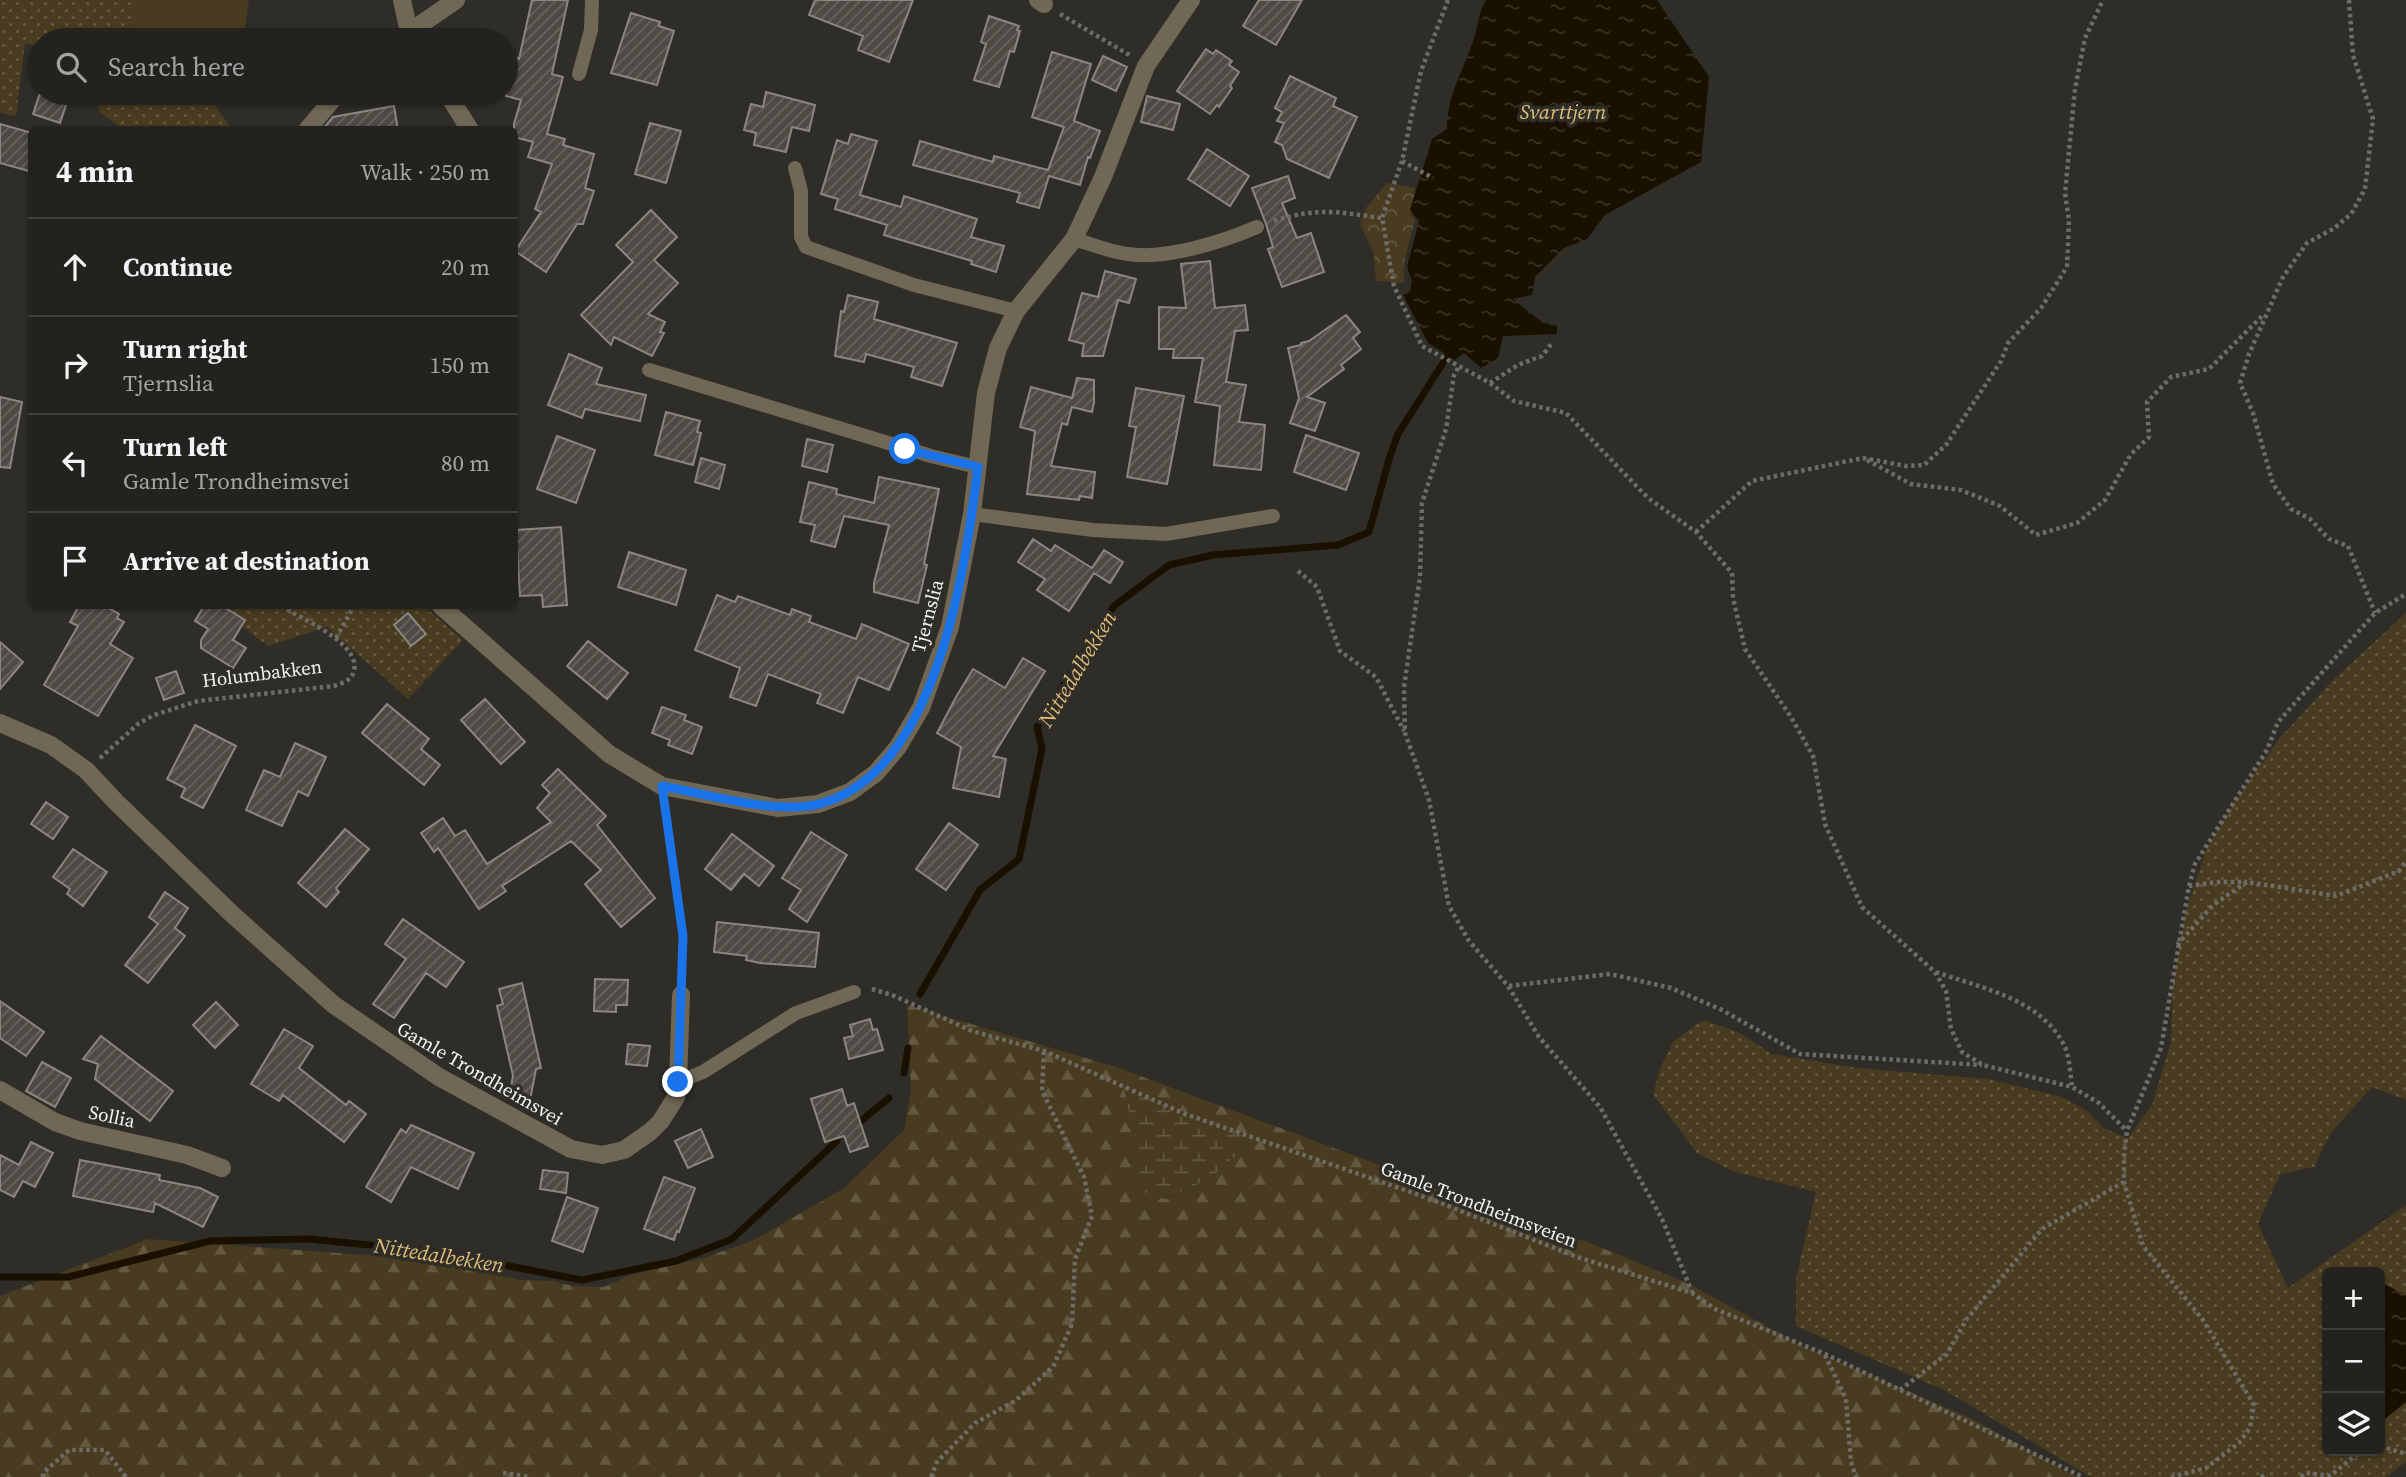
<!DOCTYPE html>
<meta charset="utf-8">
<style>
:root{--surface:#23221e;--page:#2b2a27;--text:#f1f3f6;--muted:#a3a4a4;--line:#403f3c}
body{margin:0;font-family:"Source Serif 4",serif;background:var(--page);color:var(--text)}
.controls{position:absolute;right:21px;bottom:21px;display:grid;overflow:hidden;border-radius:10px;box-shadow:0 2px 5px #0004}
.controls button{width:63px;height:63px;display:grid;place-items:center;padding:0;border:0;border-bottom:2px solid var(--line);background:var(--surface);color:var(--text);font:35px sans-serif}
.stop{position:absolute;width:21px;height:21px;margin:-16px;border:5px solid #1a73e8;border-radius:50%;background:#fff}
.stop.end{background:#1a73e8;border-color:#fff;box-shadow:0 2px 7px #0008}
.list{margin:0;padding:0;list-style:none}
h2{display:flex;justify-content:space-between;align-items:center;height:91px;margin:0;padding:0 28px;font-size:30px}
h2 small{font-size:23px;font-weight:400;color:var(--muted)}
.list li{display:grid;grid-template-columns:46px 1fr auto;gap:21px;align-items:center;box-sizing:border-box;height:98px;padding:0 28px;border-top:2px solid var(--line)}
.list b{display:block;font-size:26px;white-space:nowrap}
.list p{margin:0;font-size:23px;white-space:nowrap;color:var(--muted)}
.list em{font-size:23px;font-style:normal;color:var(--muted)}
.icon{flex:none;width:38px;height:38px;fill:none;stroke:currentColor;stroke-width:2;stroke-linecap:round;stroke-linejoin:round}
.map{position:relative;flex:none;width:2406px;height:1477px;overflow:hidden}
.search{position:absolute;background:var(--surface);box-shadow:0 2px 5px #0004;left:28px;top:28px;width:490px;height:77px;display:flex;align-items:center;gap:18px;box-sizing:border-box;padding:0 24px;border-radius:38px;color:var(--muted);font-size:26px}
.panel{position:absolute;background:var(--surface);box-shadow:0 2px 5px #0004;left:28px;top:126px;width:490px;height:483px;border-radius:10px}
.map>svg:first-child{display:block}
</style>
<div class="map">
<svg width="2406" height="1477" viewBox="0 0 2406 1477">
<defs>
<pattern id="grass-dots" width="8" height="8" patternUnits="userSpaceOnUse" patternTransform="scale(1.75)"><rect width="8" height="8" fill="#483b1f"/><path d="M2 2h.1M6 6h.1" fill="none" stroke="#635840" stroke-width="1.8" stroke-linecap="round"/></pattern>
<pattern id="forest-firs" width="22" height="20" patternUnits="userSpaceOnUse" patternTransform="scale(1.75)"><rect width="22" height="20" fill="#483b1f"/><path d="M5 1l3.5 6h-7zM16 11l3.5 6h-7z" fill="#635840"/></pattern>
<pattern id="wetland-marsh" width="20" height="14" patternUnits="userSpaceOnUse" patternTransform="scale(1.75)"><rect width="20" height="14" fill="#483b1f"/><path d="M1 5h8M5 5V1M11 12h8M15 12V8" fill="none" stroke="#635840"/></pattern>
<pattern id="park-crowns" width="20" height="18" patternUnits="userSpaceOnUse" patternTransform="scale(1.75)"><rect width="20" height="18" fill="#483b1f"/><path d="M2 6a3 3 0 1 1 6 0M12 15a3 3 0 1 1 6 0" fill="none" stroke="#635840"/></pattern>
<pattern id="water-ripples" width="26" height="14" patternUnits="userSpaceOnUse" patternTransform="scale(1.75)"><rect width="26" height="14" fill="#1a1000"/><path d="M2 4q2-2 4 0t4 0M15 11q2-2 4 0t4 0" fill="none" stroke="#3c3326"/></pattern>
<pattern id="building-hatch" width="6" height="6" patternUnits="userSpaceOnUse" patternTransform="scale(1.75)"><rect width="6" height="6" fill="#4d4a44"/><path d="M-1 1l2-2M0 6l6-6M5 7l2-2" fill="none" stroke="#67655f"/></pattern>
</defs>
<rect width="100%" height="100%" fill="#2f2d28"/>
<path fill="url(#grass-dots)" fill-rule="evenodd" d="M0,0h140l29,40h-129v5l-15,-1 -9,72 -16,-3z
M100,93h106l26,36h-109l-24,-17z
M215,606h209l39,34 -55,59 -81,-72 -59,19z
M2406,613v487l-34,-13 -42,47 -16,33 -34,7 -22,50 30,64 118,-83v257l-20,15h-295l-147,-87 -148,-64v-48l20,-86 -84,-21 -35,-18 -44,-59 7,-25 13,-27 27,-20 6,-1 32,11 34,22 85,14 131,11 74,18 24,13 19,19 23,9 24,-33 19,-63 2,-58 12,-70 20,-61 25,-45 50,-70 54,-59zM2327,1272h53v179h-53z"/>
<path fill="url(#forest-firs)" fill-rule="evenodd" d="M907,1005l209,62 315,117 68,34 86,23 102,42 114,62 169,73 107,59h-2077v-181l148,-57 271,20 101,21 34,1 18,5 32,1 29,-13 71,-16 50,-18 90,-52 60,-58 7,-41zM1125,1089l129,50v1l-45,39 -43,20 -25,-8 -6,-53z"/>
<path fill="url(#wetland-marsh)" d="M1124,1089l131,50 -46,40 -44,20 -25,-8 -5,-53z"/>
<path fill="url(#park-crowns)" d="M1387,183l28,5 -4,27 4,5 -11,42v21l-28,-2 -3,-30 -13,-27 5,-15z"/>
<path fill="#483b1f" d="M137,0h112l-6,40h-112z"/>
<path fill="url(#water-ripples)" d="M1486,0h171l52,77 -8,85 -96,53 -18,24 -23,9 -29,29 -3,18 -19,4 30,24 14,2v9l-54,2 -5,22 -17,10 -17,-15 -9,7 -27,-17 -25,-48 7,-3 2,-11 -5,-14 12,-46 -9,-11 22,-71 15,-10c0,-35 17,-59 27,-91 4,-13 5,-27 12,-38z
M2380,1282l26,13v107l-26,21z"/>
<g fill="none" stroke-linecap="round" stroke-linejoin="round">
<path stroke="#1a1000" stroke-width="7" d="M920,994l60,-104 39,-31 23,-110 -5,-22 77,-121 55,-41 44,-10 125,-10 31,-13 21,-76 8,-22 50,-79
M904,1073l4,-25
M862,1120l27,-22
M0,1277h68l142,-36 99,-2 121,12 152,29 94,-19 56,-22 105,-98"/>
</g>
<path fill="url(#building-hatch)" stroke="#8a8680" stroke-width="2" d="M532,0h36l-16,74 11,3 -16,57 18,5 -2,6 31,9 -9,34 9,3 -11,33h-6l-31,48 -31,-21 26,-39 -6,-3 17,-45 -24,-7 5,-15 -19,-5v-13l7,-24 -15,-4v-45l13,8z
M815,0h98l-24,62 -31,-12 5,-14 -54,-21z
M1259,0h43l-26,45 -33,-19z
M631,13l29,9 -1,4 15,5 -17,54 -46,-12z
M989,16l30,10 -2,4 3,1 -6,21 -4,-1 -11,36 -25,-7 12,-36 -5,-2z
M1206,49l7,5 3,-4 16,11 -3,4 10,7 -9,14 2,2 -13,19 -2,-2 -7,9 -33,-23z
M1052,52l39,12 -17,57 26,10 -10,27 -2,-1 -8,28 -31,-9 -10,32 -22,-6 3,-9 -107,-28 7,-24 73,21 1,-6 54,14 16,-43 -32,-10z
M1103,56l24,11 -11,24 -24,-11z
M1290,76l46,22 -3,8 24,11 -28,61 -42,-19 -5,-14 -7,-3 9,-19 -7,-2 5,-9 -7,-4z
M766,92l49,13 -6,26 -17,-4 -6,25 -32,-7 2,-12 -12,-3 7,-26 12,3z
M40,93h30l-10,30 -27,-9z
M1147,96l33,8 -7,26 -32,-8z
M394,106l4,24h-76l11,-13z
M650,123l31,8 -15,52 -31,-9z
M0,124l32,9v39l-32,-9z
M851,134l26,7 -17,54 41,12 3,-11 73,23 -6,18 33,9 -8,26 -25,-8 1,-3 -88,-26 3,-10 -52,-16 3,-10 -17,-5 16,-54 11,4z
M1207,149l42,27 -19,30 -42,-27z
M1288,176l7,22 -13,5 15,35 14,-5 13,39 -42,15 -14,-38 5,-2 -7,-23 -14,-36z
M651,210l26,27 -23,23 24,23 -30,31 17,8 -5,10 4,1 -12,23 -38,-19 -3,8 -30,-30 52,-53 -17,-17z
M1210,261l5,47 30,-3 3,25 -13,1 -9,51 20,3 -7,37 26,3 -4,45 -47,-5 6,-59 -25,-4 8,-44h-30l1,-9h-15v-42l27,1 -5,-44z
M1105,271l31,8 -7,24 -11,-3 -15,56h-21l2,-12 -15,-4 13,-47 16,4z
M848,295l30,7 -4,17 83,24 -15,43 -31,-9 3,-10 -48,-13 -2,8 -29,-6 6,-45 3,1z
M1346,315l14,17 -7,6 8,11 -20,16 3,4 -37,28 18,6 -10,28 -25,-8 9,-25 -11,-50 13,-3v-2l8,-2z
M569,354l33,14 -6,16 50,11 -6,26 -55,-12 -3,9 -34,-13z
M1077,378l17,2v22l-2,10 -20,-5 -5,18 -5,-2 -11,43 44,6 -3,26 -12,-2 -1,4 -52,-6 8,-63 -15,-4 11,-40 41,11z
M1136,388l48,8 -17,88 -40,-7 9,-50 -7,-1z
M0,397l22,5 -12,66 -10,-1z
M666,412l34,9 -3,11 4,1 -8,32 -38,-10z
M1306,435l53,18 -13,37 -52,-18z
M557,436l38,14 -19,53 -39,-14z
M807,439l26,6 -6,27 -25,-6z
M701,458l24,7 -6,24 -24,-7z
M879,477l60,12 -15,75 3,1 -9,38 -44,-11v-9l15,-58 -45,-9 -9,31 -24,-6 4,-16 -15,-3 9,-40 28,7 -1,5 38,9z
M561,527l6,78 -24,2 -1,-12 -22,1 -4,-66z
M1033,539l18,12 4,-6 37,23 12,-18 19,12 -13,21 -16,-10 -25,38 -32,-21 8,-11 -27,-17z
M629,552l57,18 -10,35 -58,-18z
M717,595l18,7 3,-6 52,19 2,-6 19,7 -2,6 47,17 6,-15 47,20 -20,46 -31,-13 -15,36 -26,-10 4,-9 -53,-20 -12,32 -26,-9 10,-29 -45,-18z
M79,606h26l14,8 -2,4 7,4 -14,22 23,14 -35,58 -54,-31 34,-59 -8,-4z
M204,606h18l23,14 -12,20 13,8 -13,20 -32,-20v-8l7,-11 -13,-8z
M408,613l18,21 -15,12 -17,-21z
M588,641l40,32 -21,26 -40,-33z
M0,642l23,20 -23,27z
M1023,658l22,13 -52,85 13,3 -7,38 -46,-9 8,-41 -24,-14 19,-36 17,-28 32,19z
M176,671l8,22 -20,7 -8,-22z
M485,699l40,43 -24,22 -40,-44z
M387,704l42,35 -8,10 19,16 -16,20 -62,-52z
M662,707l24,8 -2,5 18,7 -10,27 -24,-9 2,-5 -18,-7z
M195,725l41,21 -33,62 -22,-11 4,-9 -18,-9z
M295,743l31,14 -18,39 -10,-5 -16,35 -36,-16 18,-40 16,7z
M558,769l48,47 -9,9 58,73 -34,29 -36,-43 16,-14 -30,-29 -69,45 4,5 -27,18 -41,-61 -4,4 -13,-19 22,-15 12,18 10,-6 22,34 64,-42 -14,-14 13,-15 -8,-8z
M46,802l22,15 -15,22 -22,-15z
M949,823l29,22 -32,45 -30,-21z
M345,829l24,20 -33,39 3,4 -13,15 -28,-24z
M811,832l36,23 -40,67 -18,-13 12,-19 -19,-12z
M732,834l42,32 -15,20 -15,-12 -13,16 -26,-21z
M73,849l34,23 -24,34 -16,-12 3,-5 -17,-12z
M165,892l23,16 -13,20 10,8 -37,47 -23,-18 33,-41 -9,-7z
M403,919l61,43 -18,25 -20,-14 -32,45 -21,-14 33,-45 -21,-15z
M717,922l102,11 -4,34 -55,-4 -14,-3 1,-4 -33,-4z
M595,979l33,1 -1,25h-11v7l-22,-1z
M522,983l19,85 -5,1 -6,31 -21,-4 4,-20 -16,-70 6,-2 -4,-15z
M0,1001l44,31 -18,24 -26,-18z
M216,1002l22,23 -23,23 -22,-23z
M870,1019l3,11 4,-1 6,21 -34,9 -5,-21 9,-2 -3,-11z
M284,1029l29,17 -14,22 47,37 3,-4 17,13 -22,28 -61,-47 -4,6 -28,-17z
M101,1036l72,55 -23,30 -55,-42 3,-15 -15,-5z
M628,1044l22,2 -3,20 -21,-2z
M42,1062l29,16 -16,29 -29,-16z
M842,1089l5,17 7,-3 14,43 -18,6 -6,-16 -19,6 -14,-43z
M411,1125l63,28 -16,36 -47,-22 -20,35 -25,-15 35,-58 5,4z
M701,1129l12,28 -25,11 -13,-27z
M31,1142l22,11 -18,34 -12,-6 -9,16 -14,-7v-35l19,10z
M80,1160l80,15 -1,5 41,8 18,9 -15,30 -48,-24 -2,9 -80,-16z
M543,1170l25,3 -2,20 -26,-4z
M664,1177l31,11 -16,44 -2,-1 -3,9 -30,-11z
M567,1197l31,11 -15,44 -31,-11z"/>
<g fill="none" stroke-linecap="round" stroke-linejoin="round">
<path stroke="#6d6c67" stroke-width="4.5" stroke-dasharray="3.5 3.5" stroke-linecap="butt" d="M1448,0l-27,71 -19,90 -20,57 12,68 28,60 68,37 24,18 52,12 82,85 48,34 36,41 1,25 12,51 46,68 22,39 12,68 37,83 73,65 11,19 5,38 11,23 21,13 89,22 27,16 28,28
M2349,0l4,55 20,64 -8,70 -14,25 -18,15 -26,14 -24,34 -34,77 -9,29 13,30 20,71 18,25 19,10 19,20 19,7 27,67
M1060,14l71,42
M1402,161l31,17
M1274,221c44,-14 63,-9 108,-3
M1458,368l-4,7 -8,54 -24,74 -2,74 -16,110 1,46 24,67 20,106 20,35 39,45 31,51 61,70 62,112 30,73
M1490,383l28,-18 24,-9 10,-13
M1867,460l44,24 50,6 39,16 36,29 41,-12 28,-23 26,-46 18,-17 -2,-35 24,-25 38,-8 54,-54
M1696,532l56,-51 111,-23 43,8 18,-1 22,-20 55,-84 7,-18 33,-35 26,-41 2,-46 -4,-28 10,-104 10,-51 18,-38
M1298,571l19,16 23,64 36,26 28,54
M336,638l18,-32
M100,758l38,-34 16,-9 44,-14 136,-15c9,-3 18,-6 20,-15 7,-28 -54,-53 -73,-65
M664,805l19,131 -2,41
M2189,886l27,-4h31
M2177,945l36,-40 34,-23 89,14 63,-25 7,-10
M1936,972c45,16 102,26 127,71 7,12 7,31 9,44
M1509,986l101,-12 61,14 49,21 80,45 182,11
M872,989l20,6 80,36 72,20 141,63 243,84 149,59 115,36 23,16 110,45 258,123
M1825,1355l21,44 5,63 5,15
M1900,1390l47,-36 19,-34 76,-91 82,-47
M2380,1446l26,8
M503,1473l28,4
M43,1477v-4l26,-23h36l21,27
M931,1477l6,-15 38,-39 40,-22 38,-34 19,-43 3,-65 17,-43 -8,-39 -42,-86 2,-40
M2171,1477l35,-9 33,-25 11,-15 4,-23 -51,-85 -60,-74 -19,-64v-27l3,-24 34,-83 28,-162 6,-22 72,-114 11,-28 97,-109 31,-19
M2261,1477l3,-2 3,2
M2301,1477l5,-4 24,3 31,-25"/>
<path stroke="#706755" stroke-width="14" d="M579,74l12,-44 1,-30
M795,168l6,23v46l5,10 108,38 102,26
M1074,239c17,5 36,13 54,15 37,6 94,-12 129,-27
M649,370l282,86 46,11
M972,514l121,16 73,4 107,-18
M678,1082l25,-10 93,-59 58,-21"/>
<path stroke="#706755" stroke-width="18" d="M402,0l7,32 4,8
M1038,0l6,4
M398,40l58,-40
M447,93l23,37
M307,130l31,-37
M441,606l168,148 53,32 116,22 40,-4 32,-12 26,-19 22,-26 23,-39 29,-81 22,-113 14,-121 12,-45 18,-37 58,-72 29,-62 43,-111 45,-66
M0,723l51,22 35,25 30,32 117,113 101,90 105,72 132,72 31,6 22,-5 26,-18 11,-11 15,-24 2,-15 3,-87
M0,1090l55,32 25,9 107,24 35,13"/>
</g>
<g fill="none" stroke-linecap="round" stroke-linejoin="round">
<path stroke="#1a73e8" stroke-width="9" d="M678,1082l5,-146 -21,-150c46,8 113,29 157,18 119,-31 146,-234 159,-337l-73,-18"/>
</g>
<g text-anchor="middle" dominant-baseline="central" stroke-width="7" stroke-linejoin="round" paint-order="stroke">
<g font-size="19" fill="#f3f2ee" stroke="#2f2d28">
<text transform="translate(927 616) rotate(-75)">Tjernslia</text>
<text transform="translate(262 673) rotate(-7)">Holumbakken</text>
<text transform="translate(480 1073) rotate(30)">Gamle Trondheimsvei</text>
<text transform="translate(112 1116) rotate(12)">Sollia</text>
<text transform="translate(1479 1204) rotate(21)">Gamle Trondheimsveien</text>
</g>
<g font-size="21" font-style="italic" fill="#e0be78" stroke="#2f2d28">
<text x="1563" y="111">Svarttjern</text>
<text transform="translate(1077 669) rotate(-59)">Nittedalbekken</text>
<text transform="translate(439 1255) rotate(9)">Nittedalbekken</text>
</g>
</g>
</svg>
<div class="controls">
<button>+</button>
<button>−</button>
<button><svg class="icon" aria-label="layers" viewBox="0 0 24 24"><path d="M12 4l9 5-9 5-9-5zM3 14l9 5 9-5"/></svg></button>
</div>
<div class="stop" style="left:905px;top:449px"></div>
<div class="stop end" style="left:678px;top:1082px"></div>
<div class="search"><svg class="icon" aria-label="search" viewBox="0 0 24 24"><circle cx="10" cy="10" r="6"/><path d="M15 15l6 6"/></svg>Search here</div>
<section class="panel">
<h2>4 min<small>Walk · 250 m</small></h2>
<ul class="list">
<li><svg class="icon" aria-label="ahead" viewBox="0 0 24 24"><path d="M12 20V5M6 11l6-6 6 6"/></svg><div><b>Continue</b></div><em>20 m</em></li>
<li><svg class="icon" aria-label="right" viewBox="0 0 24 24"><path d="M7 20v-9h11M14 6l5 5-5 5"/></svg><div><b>Turn right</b><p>Tjernslia</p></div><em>150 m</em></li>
<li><svg class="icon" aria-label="left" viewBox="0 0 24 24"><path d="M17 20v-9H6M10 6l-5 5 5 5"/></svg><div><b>Turn left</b><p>Gamle Trondheimsvei</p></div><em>80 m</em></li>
<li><svg class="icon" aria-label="arrive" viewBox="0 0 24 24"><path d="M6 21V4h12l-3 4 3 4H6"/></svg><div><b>Arrive at destination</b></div></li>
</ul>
</section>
</div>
